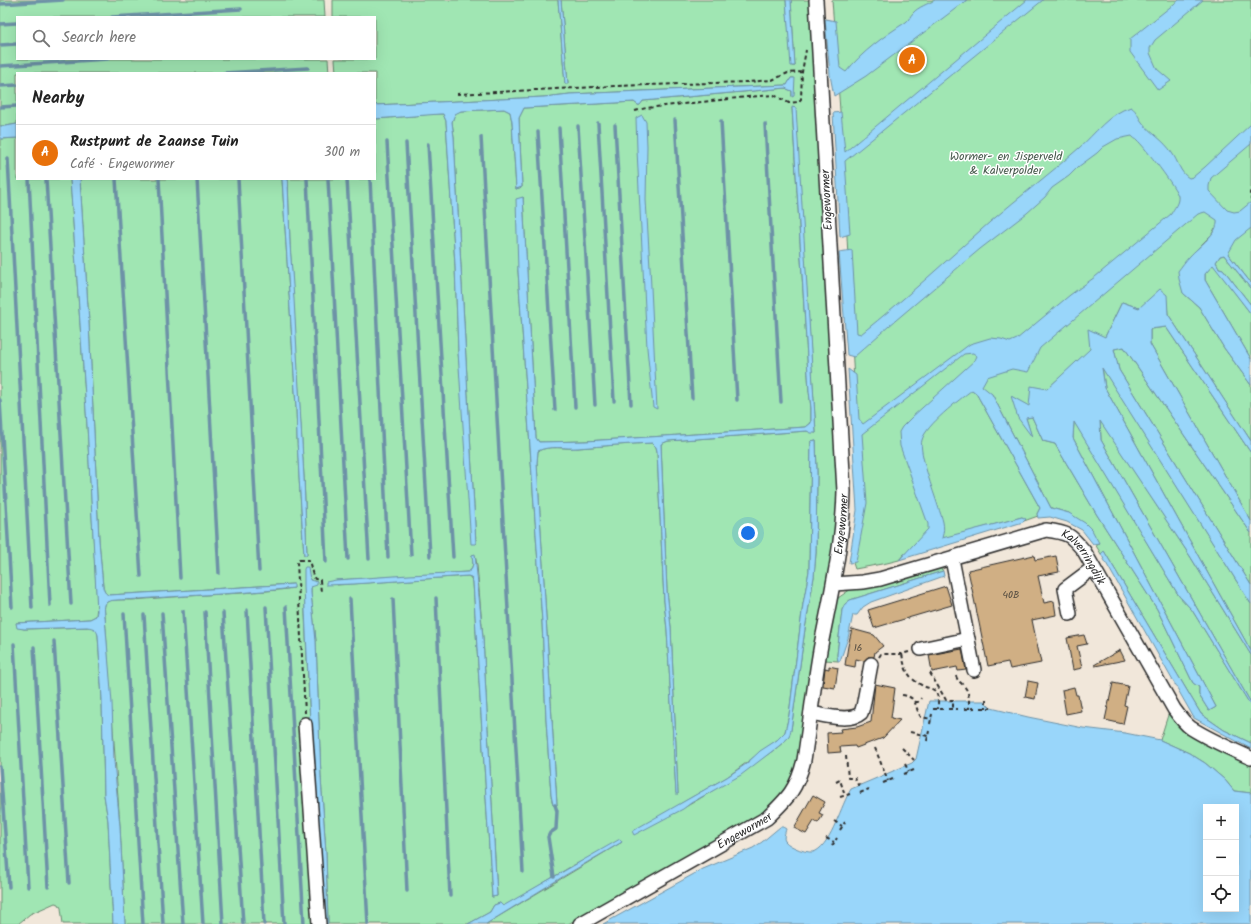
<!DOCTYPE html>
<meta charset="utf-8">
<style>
:root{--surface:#fff;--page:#f6f6f6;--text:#222;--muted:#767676;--line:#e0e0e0;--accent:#d1495b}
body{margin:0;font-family:Kalam,sans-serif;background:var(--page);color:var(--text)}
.controls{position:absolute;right:12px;bottom:12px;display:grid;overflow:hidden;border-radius:0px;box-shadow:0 4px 16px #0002}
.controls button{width:36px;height:36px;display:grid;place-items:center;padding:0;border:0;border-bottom:1px solid var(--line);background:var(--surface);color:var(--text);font:20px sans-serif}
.you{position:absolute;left:748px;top:533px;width:14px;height:14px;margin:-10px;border:3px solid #fff;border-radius:50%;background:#1a73e8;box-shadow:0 0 0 6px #1a73e833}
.badge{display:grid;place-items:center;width:26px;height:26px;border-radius:50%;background:var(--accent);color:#fff;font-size:13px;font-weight:700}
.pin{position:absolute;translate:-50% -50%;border:2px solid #fff;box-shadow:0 1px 4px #0006}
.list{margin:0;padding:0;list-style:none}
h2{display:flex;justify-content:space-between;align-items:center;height:52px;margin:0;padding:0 16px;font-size:17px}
h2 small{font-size:13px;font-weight:400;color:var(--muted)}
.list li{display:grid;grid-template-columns:26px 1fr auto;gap:12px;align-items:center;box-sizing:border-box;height:56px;padding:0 16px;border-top:1px solid var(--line)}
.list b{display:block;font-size:15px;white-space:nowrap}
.list p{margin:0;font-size:13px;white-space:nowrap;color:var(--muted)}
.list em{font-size:13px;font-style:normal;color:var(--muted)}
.icon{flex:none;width:22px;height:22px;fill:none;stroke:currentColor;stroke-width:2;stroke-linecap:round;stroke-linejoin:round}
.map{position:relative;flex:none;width:1251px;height:924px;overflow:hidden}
.search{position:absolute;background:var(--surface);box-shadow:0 4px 16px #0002;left:16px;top:16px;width:360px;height:44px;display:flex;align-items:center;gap:10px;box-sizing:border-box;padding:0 14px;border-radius:0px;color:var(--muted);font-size:15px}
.panel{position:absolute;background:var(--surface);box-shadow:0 4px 16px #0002;left:16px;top:72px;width:360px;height:108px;border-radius:0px}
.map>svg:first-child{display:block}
</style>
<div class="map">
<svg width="1251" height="924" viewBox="0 0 1251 924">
<rect width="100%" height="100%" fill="#f1e7da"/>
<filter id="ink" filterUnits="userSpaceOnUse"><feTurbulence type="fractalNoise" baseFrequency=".025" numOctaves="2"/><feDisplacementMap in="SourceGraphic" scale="8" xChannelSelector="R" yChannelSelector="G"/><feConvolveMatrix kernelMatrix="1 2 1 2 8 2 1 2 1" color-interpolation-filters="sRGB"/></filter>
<g filter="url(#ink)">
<path fill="#a0e6b3" stroke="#66886f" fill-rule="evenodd" d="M0,0h324l1,17h-308v42h311l1,14h-312v51l-11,2h-6z
M333,0h225l7,84 3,-1 -7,-83h225l6,66h3l-4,-66h18l17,247 13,240 -1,36 -43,252 -25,35 -202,114h-82l136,-82 -50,24 -69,41 -3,-4 -6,2 -4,7 -22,12h-140l-2,-71 -5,-75 -5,-137 -5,-48v-6l6,-5 -7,-2 -1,-5 -4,21v18l6,131 11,179h-197l-5,-98 -15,-209c0,-5 -2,-12 2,-15 4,-3 19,-2 25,-2 36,-3 73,-5 110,-7 17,-2 35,-2 52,-5l-1,-4 -184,11c-4,-1 -5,-4 -6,-8l-4,-47 -10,-217 -9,-144h202l14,228c1,49 5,99 8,148h3l-3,-78 -14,-233 -2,-65h87v-60l39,-3 18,-2h11l3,7 9,144 3,87 18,192 -22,-407 -2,-15 3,-9 6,-2 43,-2 6,3 2,10 4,67 6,-2 -3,-69 5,-10 110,-6 4,3h2l3,-4 144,-13v1l5,2v5l2,-18h-3l-4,7 -217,9 -26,3 -169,8v-32h-39l-1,-14h40v-42h-42zM792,108h3l21,325 -9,-2 -139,10 -7,3 6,147 4,36 7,167 -2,-1 -9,-163 -3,-29 -7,-150 -1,-4 -4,-4c-25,1 -49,3 -74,5 -12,1 -29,-3 -40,3l-1,12c7,114 13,228 20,342h-4l-2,-10 -5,-75 -4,-98 -24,-351 5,-74 13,241 3,4 47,-1 220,-14 5,-4v-15l-2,-17zM816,440l1,33 -1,80 -2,24 -9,52 -14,101c-1,2 -1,4 -2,6 -7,10 -24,20 -34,27 -29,19 -58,39 -89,54l14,-13 47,-27 50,-37 8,-8 4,-17 14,-111 6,-33 2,-130zM472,555h3l2,10 6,73 14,258 -5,1 -19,-315 -3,-5 -2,-1 -131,9 -1,-5 132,-8 3,-2 2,-6z
M832,0h419v283l-23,-29 -13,-26 -3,6 -23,23 -6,36 16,14 25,41 27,37v56l-83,-127 -2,-19 -27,13 -17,-6 -17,35 -58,52 -18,18 -17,-10 19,38 -5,-17 6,-1 11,24 12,3 42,71 60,94 36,74 6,4v8l10,16 7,-4 -143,-269 1,-17 105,175 13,14 59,96v37l-27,-13 -23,-16 -97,-163 -3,3 -6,-10 4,-1 -30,-30 -18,-5 -59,-114 -20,-4 4,3 64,115 -3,6 1,2 -14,5 1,-2 -3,-2 -81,22 -37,15 -5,6 -12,3 -32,6 -2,-6 4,-23 3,-30 -17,-358z
M17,138v41h53l17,246 10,180 -1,11 -6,3 -74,4 4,5 4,1 67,-2 6,3 1,5 4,64 2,96 4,26 5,103h-50l-2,-16 -2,-4 -4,-1 -25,11 -12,10h-18v-785z
M1224,255l27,34v16l-28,-36 -4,-1 -3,-6 4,-6z
M1213,264l38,50v45l-46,-79v-6z
M1166,327l85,126v68l-101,-177v-15z
M1124,347l127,186v52l-132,-215 -5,-21z
M1102,367l149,237v47l-146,-263z
M1100,420l90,136 61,99v48l-150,-263z
M941,568l2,3 -93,29 -5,4 -3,6 -5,45 1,6 -13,-1 10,-57 3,-5 13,-9z
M1169,712l38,32 31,16 13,5v28l-17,-2 -9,-11 -20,-17 -16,-10 -29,-13z"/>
<path fill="#99d6fa" stroke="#6d92a7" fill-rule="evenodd" d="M558,0h3l7,84h-3z
M786,0h5l4,66h-4z
M935,0h32l-101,76 -32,20 -4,-21 -5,-56 11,2 4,47 6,4c16,-20 38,-36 60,-50 3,-2 4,-6 7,-9 5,-6 15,-9 22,-13z
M1027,0h16l-198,161 5,73 -10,3 -7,-124 8,-1 4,40z
M1179,0h24l-48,40 -5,8v5l7,16 14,12 -13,9 -28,-38v-13z
M791,78h4l-1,18 -2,1v-6l-5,-2 -1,-1 -143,13 -3,4h-2l-4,-3 -110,6 -5,10 3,69 -6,2 -4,-67 -2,-10 -6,-3 -43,2 -6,3 -3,8 2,15 22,407h-5l-13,-192 -3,-87 -9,-144 -3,-7h-3l-65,5v-14l169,-8 26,-3 217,-9z
M792,107l4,1 20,325h-5l-4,-2 -139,10 -7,3 6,147 4,36 7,167h-2l-9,-164 -3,-29 -7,-150 -1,-4 -4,-4c-25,1 -49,3 -74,5 -12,1 -29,-3 -40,3l-1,12c7,114 13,228 20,342h-4l-2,-10 -5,-75 -4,-98 -24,-351 -2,-72 7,-2 13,241 3,4 47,-1 220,-14 5,-4v-15l-2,-17z
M1131,107c6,4 7,10 11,15 8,11 22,18 30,31 6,8 8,20 17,25l4,-1 12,-10 46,-43v20l-40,34 -2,8v5l18,19 7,2 6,-1 11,-9v26l-15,12 -8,14 23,29v6l-27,-34 -4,1 -4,6 3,6 4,1 28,36v9l-38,-49 -8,9v6l46,79v26l-27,-37 -25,-41 -16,-14 -4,-14 -1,-8c4,-5 7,-10 12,-15 8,-9 29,-23 27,-36l-12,-8 -7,2 -158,134 -12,24 -16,-3 -25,8 -5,9 10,8 59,114 18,5 16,10 7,7 7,13 -6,1 -11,-14 -15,-8 -17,-5 -12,1 -1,-4 3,-6 -64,-115 -4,-3c-13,10 -46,35 -50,50 -4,11 12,53 16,66 4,13 8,19 4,32l80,-21 4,2 -3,3 -124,38 29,-31v-5l-28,-78 -1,-14 3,-5 10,-10 63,-57 2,-4 -4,-3 -9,1 -102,80 5,69 -11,59 -7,1 8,-53 -9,-141 8,6 3,44 4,5 107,-80 20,-6 11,1 9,3 7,-3 53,-44 25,-18 76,-63c3,-6 8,-11 7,-18 -1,-7 -34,-50 -41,-56 0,0 -5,-3 -5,-4l-15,3 -14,8 -6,6 -19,14 -9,9 -17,12 -7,9 -18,16 -47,36 -91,77 -35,31 -7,-2 -8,-103 13,-2 5,83 4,1c45,-36 86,-74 129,-112 29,-25 60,-48 89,-74 16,-14 30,-35 52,-41z
M642,115l4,7 1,24 -1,54 4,67 7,142 -4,-2 -6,-59 -10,-198 -1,-32z
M17,124v14l-17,1v-13h6z
M70,179h10l9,144 10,217 4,47c1,4 2,7 6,8l185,-11v4c-52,6 -104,7 -156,11 -6,1 -27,0 -31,3 -4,3 -2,10 -2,15l7,86 2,58 6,65 5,98h-12l-5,-103 -4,-26 -2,-96 -4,-64c-2,-6 -4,-7 -11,-8l-63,2 -7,-1 -1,-5 74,-4 6,-3 1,-5 -10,-186z
M282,179h6l2,65 4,55 10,178 3,78h-3c-3,-49 -7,-98 -8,-148z
M1160,289l7,6 1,19 83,127v12l-85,-126 -16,2v15l101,177v12l-127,-186 -10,2 5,21 132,215v19l-149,-236 3,20 146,263v4l-61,-99 -90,-135 1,19 150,263v3l-59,-96 -13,-14 -105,-174 -1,16 143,269 -7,4 -10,-16v-8l-6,-4 -36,-74 -60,-94 -42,-71 -12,-3 -11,-24 -6,1 6,19 -14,-19 -7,-22 18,10 2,-20 16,3 43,-40 -2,-20 17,8 17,-35 17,6z
M816,440l1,33 -1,80 -2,24 -9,52 -14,101 -2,7 -10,9 -38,29 -50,28 -8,6 -49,26 -2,-4 95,-54 19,-13 14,-13 17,-11 8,-8 4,-17 14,-111 6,-33 2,-130z
M1104,551l97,163 23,16 27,13v6l-57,-31 -93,-164z
M475,554l8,84 14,258 -5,1 -19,-315 -2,-5 -3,-1 -114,8 -28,1v-3l10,-2 73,-5 59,-3 3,-2 2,-6 -1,-9z
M305,567h3l2,13 7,2v3l-6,2v6l5,48 5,137 5,75 2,71h-6l-11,-179 -7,-158v-18z
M943,571l1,5 -73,26 -8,5 -6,8h-4l-5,23 -8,23h-2l-1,-6 5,-45 3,-6 5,-4z
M929,701h55l7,7 37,9 55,11 42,5 35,7 29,13 16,10 20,17 9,11 17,2v131h-648l100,-55 50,-21 9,-6 18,-15h3l3,2c-1,4 -3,9 -1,12 4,6 25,14 31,10 16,-9 25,-46 35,-62l61,-26 4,-4zM1206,807h30v102h-30z
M620,839l2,3 -58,34 -78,48h-18l22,-12 4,-7 6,-2 3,3z"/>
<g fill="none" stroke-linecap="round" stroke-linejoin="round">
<path stroke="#6d92a7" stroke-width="3.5" d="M0,4l63,-4
M112,17l129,-8
M0,24l17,-1
M0,45l17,-1
M0,66l108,-7
M224,73l84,-5
M0,86l17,-1
M0,107l17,-1
M675,120l17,278
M721,121l16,279
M598,123l16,278
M765,124l16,278
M615,125l16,279
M578,126l17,279
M559,128l16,279
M538,132l17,278
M481,137l42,735
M387,142l24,413
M406,143l24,413
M428,144l25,413
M8,159l24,449
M29,179l21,426
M46,179l25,425
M116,179l25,397
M159,179l21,399
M197,179l22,394
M238,179l21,392
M307,179l19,383
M328,179l20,380
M347,179l22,380
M370,179l18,378
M0,400l12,207
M436,598l14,298
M350,599l18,325
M393,599l14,292
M266,607l18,317
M286,607l18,317
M247,610l17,314
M183,611l20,313
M205,612l18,312
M162,613l21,311
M223,613l20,311
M124,614l19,310
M144,615l19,309
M54,641l15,242
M14,644l14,243
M34,647l14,240
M0,767l9,120
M554,877l-6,-40 2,-4 6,-4 1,-18 -2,-6"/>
</g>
<path fill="#d0af84" stroke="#2b2b2b" d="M1034,555l1,5 21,-4 3,16 -21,4 6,27 10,-2 2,14 -24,5 9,43 -31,6 -2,-7 -20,4 -20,-96z
M946,586l6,19 -78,23 -6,-18z
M852,629l22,6 9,11 -8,6 -1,5h-6l-4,4 -8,-2 -1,8 -10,-2 3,-19z
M1084,635l3,9 -10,2 5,22 -9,2 -6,-32z
M962,649l4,21 -8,1 -1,-4 -25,5 -3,-17z
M1120,650l5,10 -30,6 -1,-1z
M829,666l9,2 -3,20 -12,-2 2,-18 4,1z
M1028,681l10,2 -3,16 -10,-2z
M1113,683l15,3 -4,19 3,1 -4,18 -18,-4z
M875,684l20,4 -4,30 9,2 -17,18 -27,10 -1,-2 -15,1 1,5 -13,1 -1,-20 14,-1 -1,-3 17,-2 14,-5z
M1074,687l2,8h2l3,16 -15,3 -4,-24z
M813,795l12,7 -6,11 4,2 -5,8 -4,-2 -8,13 -12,-6z"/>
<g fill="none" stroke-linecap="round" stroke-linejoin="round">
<defs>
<g id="minor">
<path d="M952,559l22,111"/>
<path id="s1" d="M834,584l29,-2 17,-3 166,-49c22,3 24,4 38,21l90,158c5,7 10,14 17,19 19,12 40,21 60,30"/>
<path d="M1070,614l-5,-25 28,-21"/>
<path d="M921,649l47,-10"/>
<path d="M811,713c12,2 39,10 50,0 1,-2 1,-4 2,-6l8,-43"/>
<path d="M305,724l14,200"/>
<path id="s2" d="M580,924l187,-106c21,-20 30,-29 37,-58 6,-38 10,-77 17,-115 10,-51 22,-102 23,-154l-28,-491"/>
</g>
</defs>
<use href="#minor" stroke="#2b2b2b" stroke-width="16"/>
<path stroke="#2b2b2b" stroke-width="2" stroke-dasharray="4 3" stroke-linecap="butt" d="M457,94l158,-8 132,-4 25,-2 16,-7 14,-1
M635,111l11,-3 101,-11 27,-2 15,8 9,-1 3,-3 1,-27 4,-22
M1251,191l-1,2 1,6
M902,654c3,16 6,24 21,32 4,2 9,2 12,5 4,4 3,13 3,18
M879,657l2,-3h21l7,-2
M930,673l16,27h7v9
M956,676c1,4 3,5 6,8 8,7 7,15 7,25
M902,695c17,2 12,13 19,22l11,2
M986,699v9
M915,702h3l3,-4
M981,708h10
M933,709h10
M948,709h10
M964,709l11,-1
M305,713l-8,-151 2,-2h10l4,16 2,3 5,1 1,13
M930,724l2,-10
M910,732l18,4
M927,741l2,-10
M875,748l9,23
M902,748l12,12
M846,756l2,22h7l3,7 3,-2
M905,764l4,8
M885,773l3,8
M904,774l10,-4
M836,782l4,-2 5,15
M883,783l10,-4
M860,793l9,-4
M840,797l10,-3
M834,821l8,5
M840,830l5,-8
M826,838l8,4
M832,846l5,-8"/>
<use href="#minor" stroke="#fff" stroke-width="13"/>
</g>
</g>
<g text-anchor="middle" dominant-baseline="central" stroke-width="3" stroke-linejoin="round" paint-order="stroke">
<g font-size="10" fill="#544c41">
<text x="1011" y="595">40B</text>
<text x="858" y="648">16</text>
</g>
<g font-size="12" fill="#485a4d" stroke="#fff">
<text x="1006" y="156">Wormer- en Jisperveld<tspan x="1006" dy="14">&amp; Kalverpolder</tspan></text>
</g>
<g font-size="12" fill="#2b2b2b" stroke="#fff">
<text transform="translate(827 200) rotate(-93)">Engewormer</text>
<text stroke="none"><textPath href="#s2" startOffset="524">Engewormer</textPath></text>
<text stroke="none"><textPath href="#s1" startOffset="269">Kalverringdijk</textPath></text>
<text stroke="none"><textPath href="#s2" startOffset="189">Engewormer</textPath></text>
</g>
</g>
</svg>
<div class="controls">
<button>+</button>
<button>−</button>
<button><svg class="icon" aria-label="locate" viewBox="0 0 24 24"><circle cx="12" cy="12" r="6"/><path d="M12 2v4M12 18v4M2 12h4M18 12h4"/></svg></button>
</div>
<div class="you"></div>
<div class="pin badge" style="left:912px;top:60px;background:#e8710a">A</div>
<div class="search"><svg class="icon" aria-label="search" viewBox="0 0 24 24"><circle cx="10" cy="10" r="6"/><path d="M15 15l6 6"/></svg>Search here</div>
<section class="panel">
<h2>Nearby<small></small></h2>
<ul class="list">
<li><span class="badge" style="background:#e8710a">A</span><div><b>Rustpunt de Zaanse Tuin</b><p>Café · Engewormer</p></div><em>300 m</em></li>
</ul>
</section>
</div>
